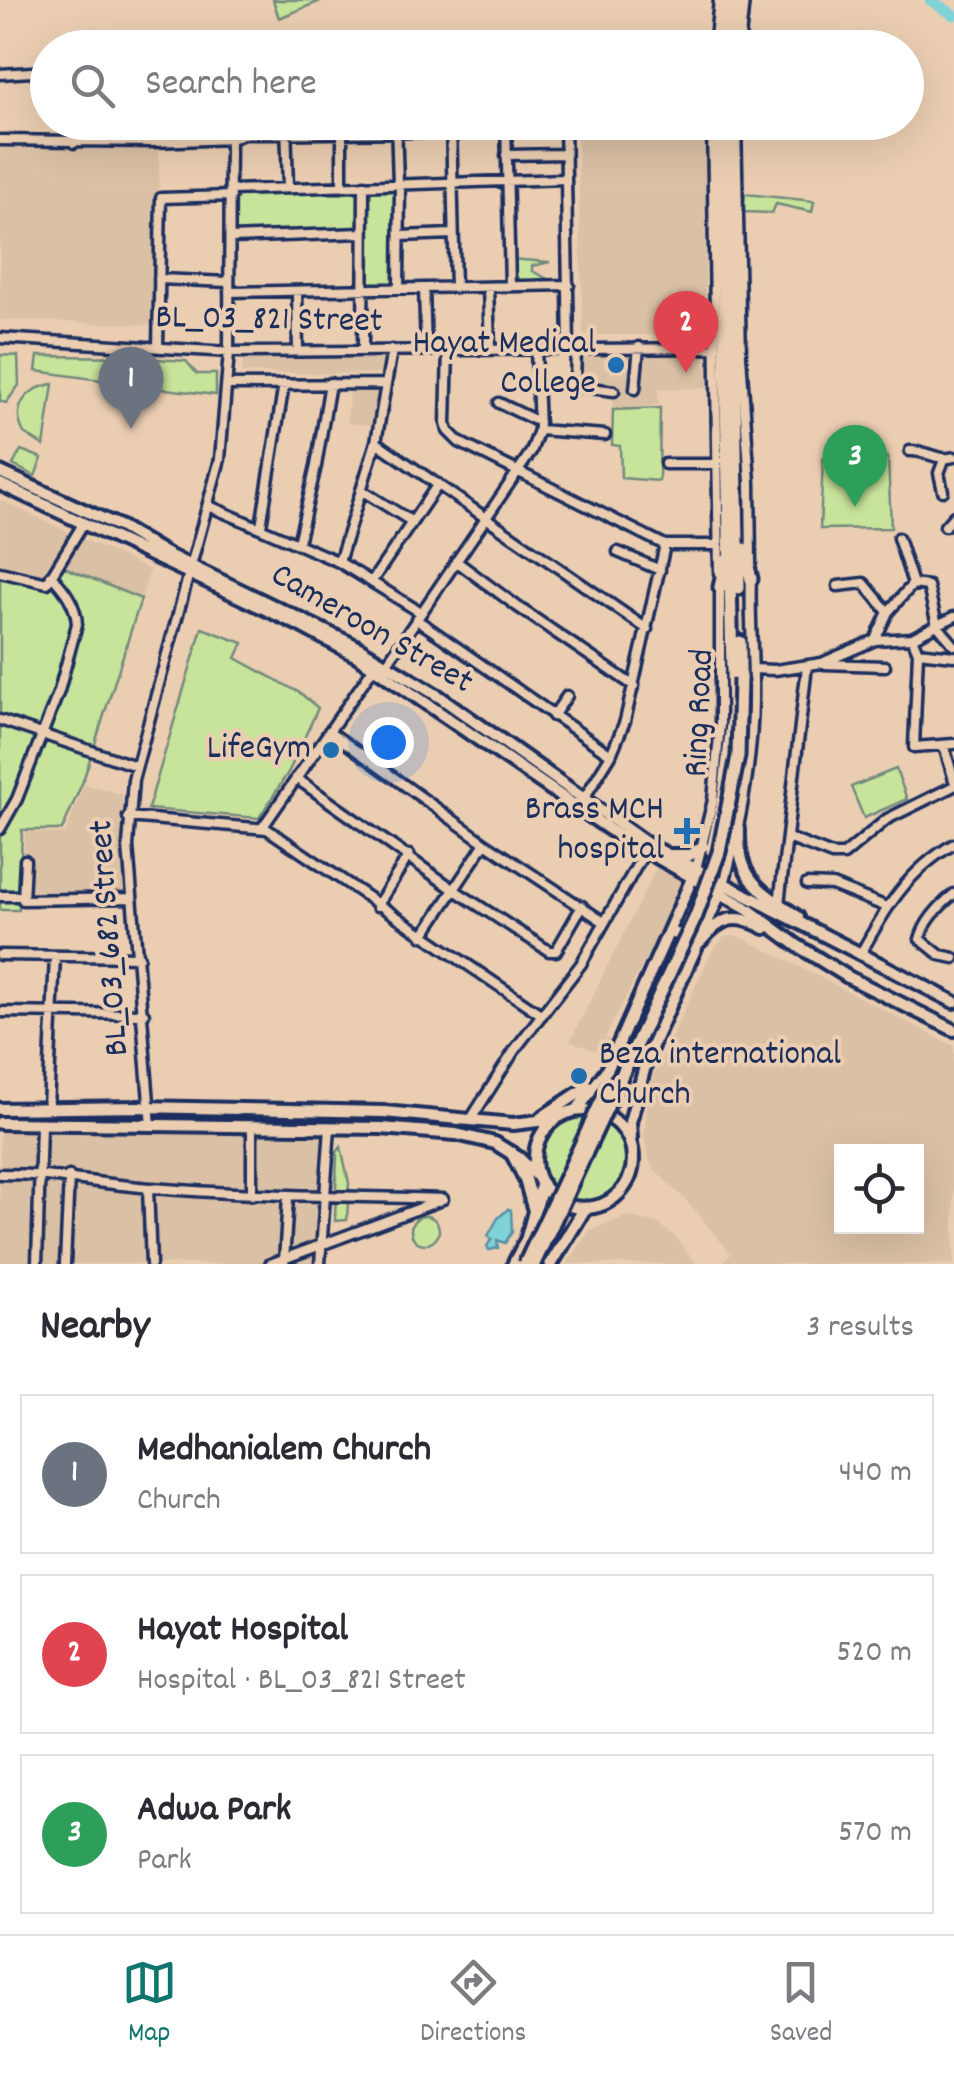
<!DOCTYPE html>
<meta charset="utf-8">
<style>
:root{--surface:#fff;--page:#f2f2f3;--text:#2b2b33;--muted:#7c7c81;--line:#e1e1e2;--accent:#0f766e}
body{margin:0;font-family:Dekko,sans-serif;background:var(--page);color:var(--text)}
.controls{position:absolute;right:30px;bottom:30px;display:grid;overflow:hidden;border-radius:0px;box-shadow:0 10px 40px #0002}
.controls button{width:90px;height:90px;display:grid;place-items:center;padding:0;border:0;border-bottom:2px solid var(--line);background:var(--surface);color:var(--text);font:50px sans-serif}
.you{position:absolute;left:388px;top:742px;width:35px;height:35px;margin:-25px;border:8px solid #fff;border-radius:50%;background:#1a73e8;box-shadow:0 0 0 15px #1a73e833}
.badge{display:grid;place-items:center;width:65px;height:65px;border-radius:50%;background:var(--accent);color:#fff;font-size:32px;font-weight:700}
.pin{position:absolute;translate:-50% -82px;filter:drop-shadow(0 2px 5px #0008)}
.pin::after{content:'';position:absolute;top:52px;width:35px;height:30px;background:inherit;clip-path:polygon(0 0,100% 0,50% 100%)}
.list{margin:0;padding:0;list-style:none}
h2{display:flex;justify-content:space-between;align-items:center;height:130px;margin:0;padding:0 40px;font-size:42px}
h2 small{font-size:32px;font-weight:400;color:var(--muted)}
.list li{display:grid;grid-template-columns:65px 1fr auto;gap:30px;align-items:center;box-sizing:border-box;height:160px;margin:0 20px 20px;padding:0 20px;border:2px solid var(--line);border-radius:0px}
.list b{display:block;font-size:38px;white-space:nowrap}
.list p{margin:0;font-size:32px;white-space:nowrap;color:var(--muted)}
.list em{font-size:32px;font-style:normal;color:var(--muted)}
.icon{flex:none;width:55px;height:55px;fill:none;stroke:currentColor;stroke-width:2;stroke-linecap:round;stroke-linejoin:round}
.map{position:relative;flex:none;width:954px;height:1264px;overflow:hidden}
.search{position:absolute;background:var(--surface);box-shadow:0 10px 40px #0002;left:30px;right:30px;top:30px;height:110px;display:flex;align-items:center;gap:25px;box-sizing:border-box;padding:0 35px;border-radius:55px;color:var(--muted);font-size:38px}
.sheet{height:670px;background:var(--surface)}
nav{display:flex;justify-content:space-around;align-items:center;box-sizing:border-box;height:140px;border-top:2px solid var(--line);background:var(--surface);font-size:28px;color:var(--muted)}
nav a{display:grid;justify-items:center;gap:5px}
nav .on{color:var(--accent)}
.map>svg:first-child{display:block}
</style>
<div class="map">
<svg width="954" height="1264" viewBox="0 0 954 1264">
<rect width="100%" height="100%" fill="#ebceb2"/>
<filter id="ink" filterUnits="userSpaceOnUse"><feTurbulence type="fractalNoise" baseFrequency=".01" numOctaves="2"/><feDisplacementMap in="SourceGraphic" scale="20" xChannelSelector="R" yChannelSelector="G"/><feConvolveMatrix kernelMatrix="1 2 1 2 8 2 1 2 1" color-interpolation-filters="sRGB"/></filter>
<g filter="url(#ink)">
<path fill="#dac0a5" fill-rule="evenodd" d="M577,123l129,3 -1,209h-122z
M0,145l159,5 -1,175 -158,-5z
M699,350l6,2 3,36 -50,1v16l-45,5v-19l-38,-5 4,-35z
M243,352l143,2 -1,20 -143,-1z
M350,387l33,3 -4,36 -32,-3z
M0,500l150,70 -9,29 -81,-34 -10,20 -50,-19z
M84,784l38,10 3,106 -102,-2 2,-66 40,2z
M657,867l27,17 -79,154 9,4 -7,13 -37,-14z
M733,936l8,1 213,109v218h-234l11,-10 -36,-44 -44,-44 -7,-29 5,-52 63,-134 12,-14zM842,1152h74v74h-74z
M0,1125l326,4 -5,135h-321z
M628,1216l30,7 19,16 20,25h-130l23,-34z"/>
<path fill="#c8e49b" stroke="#728a7c" stroke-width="2.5" d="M273,0h50l-44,18z
M399,183l3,105 -37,3v-58l-132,5v-49z
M745,194l69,7 -2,11 -36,-8 -4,9 -29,-1z
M509,259l41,3 -18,4v5l18,9 -31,1z
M0,355l18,1 1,29 -13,18 -6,-2z
M38,356l107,1 -1,29 -108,-15z
M156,359l30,2 11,13h19v21l-59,-7z
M53,384l-9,62 -20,-13c-14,-26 3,-45 29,-49z
M660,408l-1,73 -38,-3 -1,-32 -8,-1 1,-35z
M21,450l21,8 -7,18 -22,-11z
M888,457l3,71 -71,1 3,-70z
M59,565l82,34 -58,182 -21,49h-40l-3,80h-19v-344l49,19z
M202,628l41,15 -7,15 64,35 18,15 -29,63 -30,47 -111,-9z
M896,769l11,30 -43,19 -13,-31z
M542 1160a42 42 0 1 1 84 0a42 42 0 1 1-84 0Z
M341,1147l8,36 -2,37 -12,1 2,-69z
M411 1230a14 14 0 1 1 28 0a14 14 0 1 1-28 0Z"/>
<path fill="#81d2d7" stroke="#5891a7" stroke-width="2.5" d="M508,1209l3,1 1,22 -7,11 -8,-3 1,8 -9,2 -2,-4 5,-7 -4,-3 10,-18z"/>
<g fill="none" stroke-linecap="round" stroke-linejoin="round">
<path stroke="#81d2d7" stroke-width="11" d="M930,0l24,15"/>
<defs>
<path id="minor" d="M714,48l5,-48
M739,48l5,-48
M0,74l48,-3
M152,122l1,20
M286,122l2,66
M342,122v65
M396,122l2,62
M451,122l4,166
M506,122l4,164
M565,122l4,225
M712,122l7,451
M736,122l5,234 9,126 1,81
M0,140l153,2 78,-3 12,-5 263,-3
M74,143v-21
M506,155l59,-1
M232,190l334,-11
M400,236l53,-2
M231,238l131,-5
M159,279l70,3
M488,287l2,61
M399,288l1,-104
M424,289l2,61
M229,292l340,-7
M297,292l1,59
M0,338l229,14 487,-4
M158,347l3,-149 70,-2
M576,347l-1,39 39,5
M448,350l-2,73 2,8 11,11 206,103h53
M363,351l1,-166
M227,385l159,-1
M635,389l4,-42
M499,403l40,19
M539,430l66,5
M376,442l271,187
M910,451c16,-1 29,11 44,6
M665,464h51
M361,490l50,31
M943,491l-4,-18 5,-13
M209,506l130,56 81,50
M261,526l23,-142
M945,526l9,-10
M298,543l18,-77 14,-83
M618,552l42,18
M456,561l62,46 116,79
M339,562l37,-120 16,-92
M0,572l47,11 36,-59
M372,581l66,-97
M913,584l15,2 9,39 17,-8
M838,586l26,-3 24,29
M416,619l195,136
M912,638l25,-13 17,20
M875,640l13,-28 25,-28 -15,-46
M918,652l36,4
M387,663l144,-211 8,-22 -3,-82
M824,664l61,2
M753,669l22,1 47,-7 53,-23 37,-2 6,14 -4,95 40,-3
M553,716l14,-20
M0,720l136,46
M329,731l156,112 119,79
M944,746l10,34
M296,778l160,113 93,60h7l26,-45
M583,800l28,-45 14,-34 40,-176
M128,817l139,12 275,186
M262,828l112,-161
M0,829l17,-30 42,-108 18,-67c-1,-20 -13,-35 -26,-49
M788,838l44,17h12l43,-36 67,-33
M25,860l-2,40 109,-2
M696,869l17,-69 7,-75v-138
M724,884c17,-61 28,-121 29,-184 1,-41 -4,-82 -2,-123
M807,884l25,1 55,22
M954,894c-15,12 -29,27 -34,45l20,16 14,3
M0,896h23
M779,904l28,-238
M377,906l32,-51
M423,936l62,-93
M0,955l139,2
M860,955c25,-46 48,-85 94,-111
M0,1012l144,2
M48,1108l7,-152
M471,1119l45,-71 65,-84 67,-118
M151,1126l-23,-280 5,-66 87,-321 9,-107 1,-230
M252,1127v68
M0,1174c55,0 99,10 152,14 97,8 194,8 291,11
M148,1188l3,76
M284,1262l4,-65
M37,1264l4,-140
M65,1264l4,-88
M270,1264l169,-63
M320,1264l10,-136"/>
<path id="major" d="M0,472l121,55 47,28 186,90 86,52 209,148 305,157
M0,484l299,141 58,31 262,180 126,71 57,42
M739,830c-2,50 22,61 59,87
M672,855h18l13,-9
M670,932l31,9c20,-25 36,-28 64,-13
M798,946l50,31 106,53
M0,1109l139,-2 245,5 129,12 42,-5
M535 1159a49 49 0 1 1 98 0a49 49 0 1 1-98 0Z
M577,1110l31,-42 86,-194
M541,1118l48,-32
M0,1123l381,5 75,6 39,9 24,15 20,20
M631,1138l-1,-16 18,-67 74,-166"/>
<path id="highway" d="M723,48l4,-48
M731,48l5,-48
M729,122l10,466
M744,549l7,30
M720,587l6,-26
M740,642v37
M712,851l12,-56 9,-80 -13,-593
M512,1153l13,25 9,31
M514,1264l13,-25 15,-55
M551,1264l34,-56"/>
</defs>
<use href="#minor" stroke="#1b2f5e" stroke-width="15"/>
<use href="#major" stroke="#1b2f5e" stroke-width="18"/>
<use href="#highway" stroke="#1b2f5e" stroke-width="19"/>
<use href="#minor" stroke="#ebceb2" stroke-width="8"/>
<use href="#major" stroke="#ebceb2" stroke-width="10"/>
<use href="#highway" stroke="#ebceb2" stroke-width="11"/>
<defs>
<path id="highway-bridge" d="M525,1264l85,-181
M534,1264l162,-348 23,-64 19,-96 2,-77"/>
</defs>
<use href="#highway-bridge" stroke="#1b2f5e" stroke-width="19" stroke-linecap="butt"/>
<use href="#highway-bridge" stroke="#ebceb2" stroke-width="11"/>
</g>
</g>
<g fill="#1f6fb2" stroke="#ebceb2" stroke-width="4">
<circle cx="616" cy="365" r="10"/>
<circle cx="331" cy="750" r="10"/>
<path d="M682 816h10v10h10v10h-10v10h-10v-10h-10v-10h10z"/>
<circle cx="579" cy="1076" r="10"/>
</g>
<g text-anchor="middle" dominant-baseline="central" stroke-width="8" stroke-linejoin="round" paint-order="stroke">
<g font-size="35" fill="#1b2f5e" stroke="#ebceb2">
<text transform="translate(269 321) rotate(1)">BL_03_821 Street</text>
<text transform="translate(371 630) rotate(30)">Cameroon Street</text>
<text transform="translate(701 713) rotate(-87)">Ring Road</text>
<text transform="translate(111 938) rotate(-94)">BL_03_682 Street</text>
</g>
<g font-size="35" fill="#1b2f5e" stroke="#ebceb2" text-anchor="end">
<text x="596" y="345">Hayat Medical<tspan x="596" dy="40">College</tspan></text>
<text x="311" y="750">LifeGym</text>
<text x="664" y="811">Brass MCH<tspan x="664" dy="40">hospital</tspan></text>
<text x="599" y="1056" text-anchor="start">Beza international<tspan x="599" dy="40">Church</tspan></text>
</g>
</g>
</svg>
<div class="controls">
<button><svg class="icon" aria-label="locate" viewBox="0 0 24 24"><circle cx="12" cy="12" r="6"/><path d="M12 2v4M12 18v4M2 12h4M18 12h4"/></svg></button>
</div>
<div class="you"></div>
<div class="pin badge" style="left:131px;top:429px;background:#6b7280">1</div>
<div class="pin badge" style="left:686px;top:373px;background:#e0444e">2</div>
<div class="pin badge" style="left:855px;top:507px;background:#2e9e5b">3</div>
<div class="search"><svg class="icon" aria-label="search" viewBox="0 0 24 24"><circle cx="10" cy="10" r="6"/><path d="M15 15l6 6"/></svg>Search here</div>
</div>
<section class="sheet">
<h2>Nearby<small>3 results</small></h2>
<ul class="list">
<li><span class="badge" style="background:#6b7280">1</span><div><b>Medhanialem Church</b><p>Church</p></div><em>440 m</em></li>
<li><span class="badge" style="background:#e0444e">2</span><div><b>Hayat Hospital</b><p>Hospital · BL_03_821 Street</p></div><em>520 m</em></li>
<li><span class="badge" style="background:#2e9e5b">3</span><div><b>Adwa Park</b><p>Park</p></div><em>570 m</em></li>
</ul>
</section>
<nav>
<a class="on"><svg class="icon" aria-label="map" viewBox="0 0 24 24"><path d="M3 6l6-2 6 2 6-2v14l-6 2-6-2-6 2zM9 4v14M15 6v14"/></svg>Map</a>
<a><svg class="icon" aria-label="directions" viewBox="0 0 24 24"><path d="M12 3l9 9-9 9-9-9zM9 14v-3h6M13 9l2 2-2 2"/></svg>Directions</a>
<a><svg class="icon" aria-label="saved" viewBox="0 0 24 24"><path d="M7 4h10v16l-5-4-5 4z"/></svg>Saved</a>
</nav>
